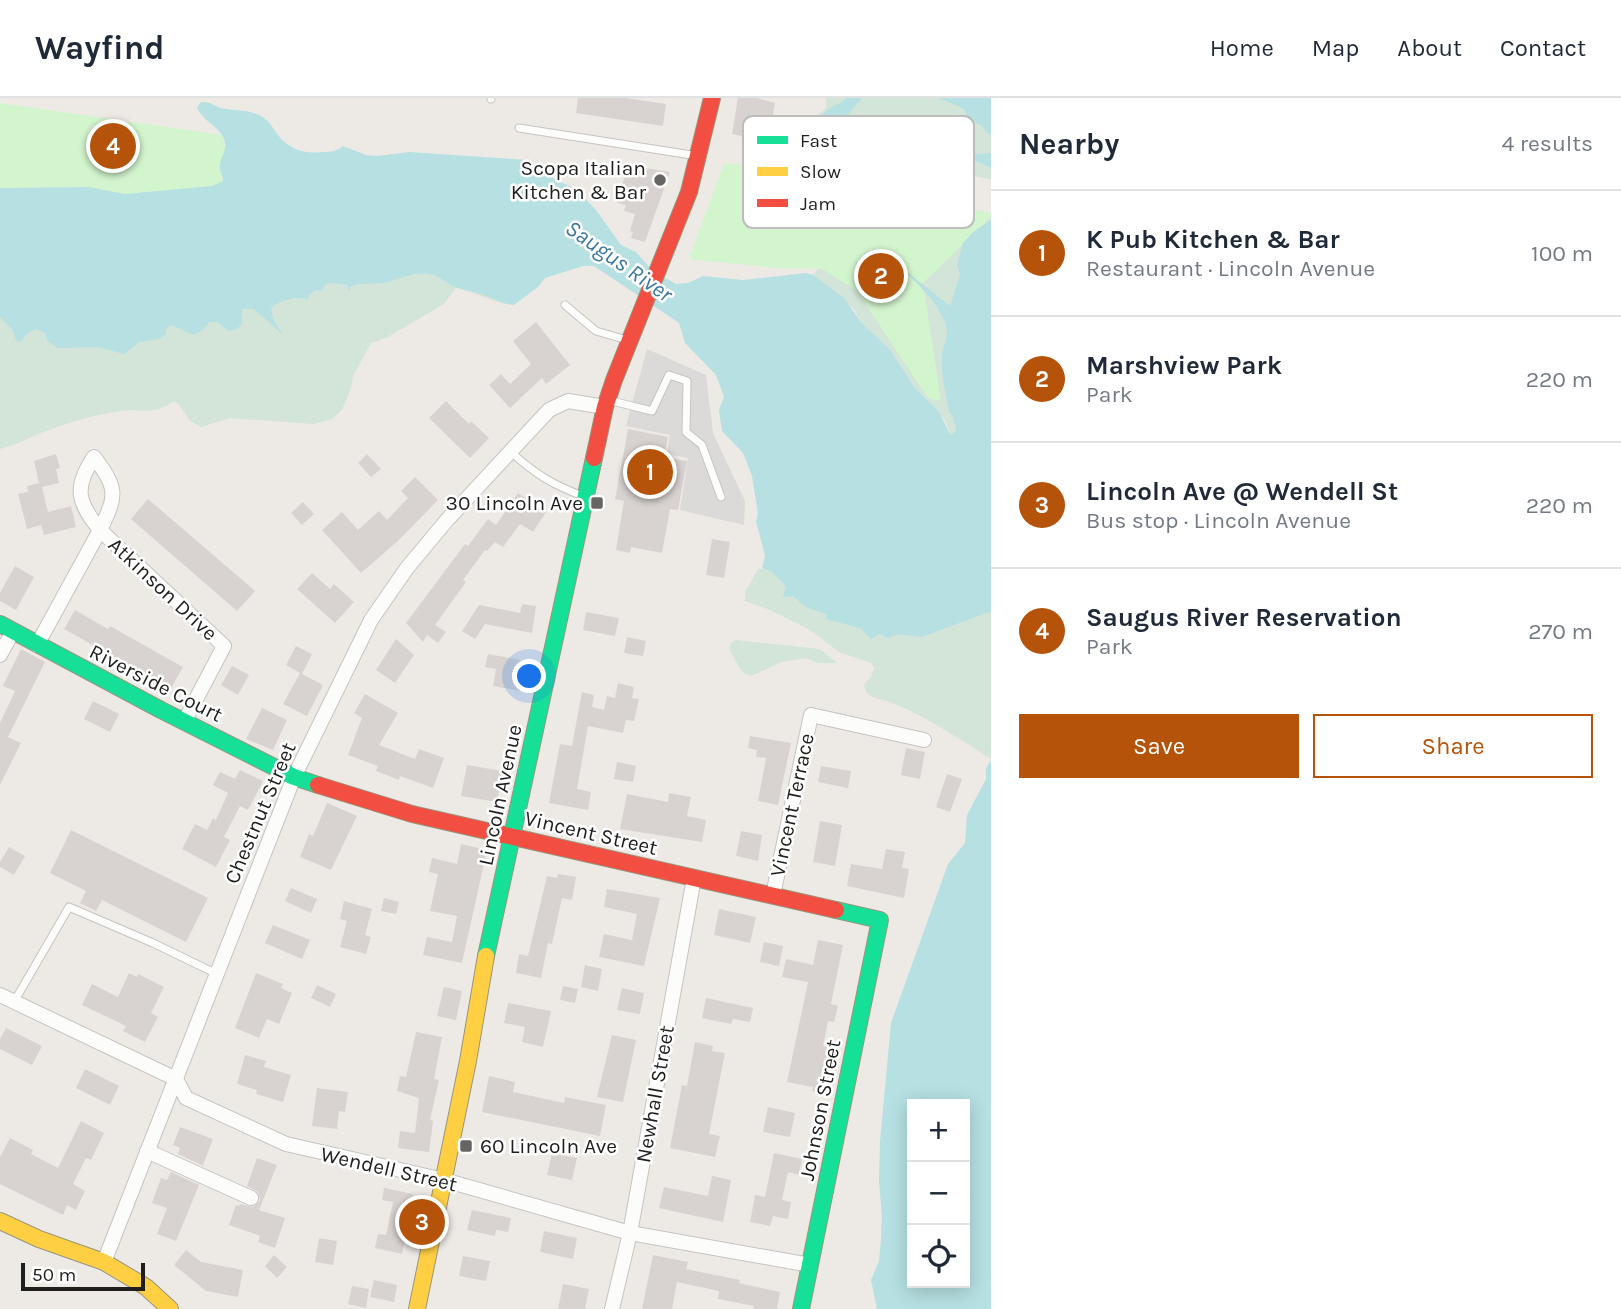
<!DOCTYPE html>
<meta charset="utf-8">
<style>
:root{--surface:#fff;--page:#f6f6f7;--text:#1f2937;--muted:#747a83;--line:#e0e1e3;--accent:#b45309}
body{margin:0;font-family:Karla,sans-serif;background:var(--page);color:var(--text)}
.controls{position:absolute;right:21px;bottom:21px;display:grid;overflow:hidden;border-radius:0px;box-shadow:0 4px 18px #0003}
.controls button{width:63px;height:63px;display:grid;place-items:center;padding:0;border:0;border-bottom:2px solid var(--line);background:var(--surface);color:var(--text);font:35px sans-serif}
.scale{position:absolute;left:21px;bottom:18px;width:124px;box-sizing:border-box;padding-left:7px;border:4px solid #1e1e1e;border-top:0;font-size:19px;line-height:24px;white-space:nowrap;color:#1e1e1e;-webkit-text-stroke:5px #fff;paint-order:stroke}
.you{position:absolute;left:530px;top:579px;width:24px;height:24px;margin:-18px;border:5px solid #fff;border-radius:50%;background:#1a73e8;box-shadow:0 0 0 10px #1a73e833}
.badge{display:grid;place-items:center;width:46px;height:46px;border-radius:50%;background:var(--accent);color:#fff;font-size:23px;font-weight:700}
.pin{position:absolute;translate:-50% -50%;border:4px solid #fff;box-shadow:0 2px 7px #0006}
.list{margin:0;padding:0;list-style:none}
h2{display:flex;justify-content:space-between;align-items:center;height:91px;margin:0;padding:0 28px;font-size:30px}
h2 small{font-size:23px;font-weight:400;color:var(--muted)}
.list li{display:grid;grid-template-columns:46px 1fr auto;gap:21px;align-items:center;box-sizing:border-box;height:126px;padding:0 28px;border-top:2px solid var(--line)}
.list b{display:block;font-size:26px;white-space:nowrap}
.list p{margin:0;font-size:23px;white-space:nowrap;color:var(--muted)}
.list em{font-size:23px;font-style:normal;color:var(--muted)}
.actions{display:flex;gap:14px;padding:21px 28px}
.actions a{flex:1;padding:16px 0;border:2px solid var(--accent);border-radius:0px;text-align:center;font-size:24px;color:var(--accent)}
.actions .main{background:var(--accent);color:#fff}
.icon{flex:none;width:38px;height:38px;fill:none;stroke:currentColor;stroke-width:2;stroke-linecap:round;stroke-linejoin:round}
.map{position:relative;flex:none;width:991px;height:1211px;overflow:hidden}
header{display:flex;align-items:center;gap:42px;box-sizing:border-box;height:98px;padding:0 35px;background:var(--surface);border-bottom:2px solid var(--line)}
header strong{font-size:33px}
nav{display:flex;gap:38px;margin-inline-start:auto;font-size:24px}
main{display:flex}
aside{flex:1;background:var(--surface)}
.map>svg:first-child{display:block}
</style>
<header>
<strong>Wayfind</strong>
<nav><a>Home</a><a>Map</a><a>About</a><a>Contact</a></nav>
</header>
<main>
<div class="map">
<svg width="991" height="1211" viewBox="0 0 991 1211">
<rect width="100%" height="100%" fill="#edeae6"/>
<path fill="#dbdad8" d="M647,251l59,26 7,58 32,68 -1,24 -64,-15 8,-52 -21,-4 3,-19 -44,-9z"/>
<path fill="#d3e4d8" d="M826,0h165v81l-85,-14 -77,-8 -22,-5 -6,-7 5,-18 20,-19z
M957,109l34,6v111l-29,111 -11,1 -6,-16 -30,-32 -24,-37 -30,-29 -7,-13 -41,-34 9,-11z
M0,143l382,16 133,42 -1,6c-17,-1 -39,-13 -58,-17l-12,16 -56,33 -17,6 -18,33 -2,12 -9,22 -10,9 -19,5 -83,-6 -29,9 -11,-6 -12,-18 -6,-1c-17,14 -32,6 -52,9 -25,4 -51,11 -74,20 -16,6 -29,14 -46,18z
M991,441v220c-31,-20 -73,-48 -108,-59 -10,-3 -18,-4 -19,-16l7,-7 3,-9 -3,-5 -32,-11 -29,-22 -40,-20 -25,-9v-9l13,-23z
M736,542l84,9 17,14h-20l-11,-5 -24,4 -31,14 -9,-4 -13,-23 2,-6z"/>
<path fill="#d3f5ce" d="M0,5l222,32 4,17 -6,18 3,11 -11,5 -87,8 -36,-7 -89,1z
M724,65l32,3 235,47v4l-68,66 18,118 -13,-3 -71,-107 -35,-22 -46,-1 -87,-9z"/>
<path fill="#b6e0e2" fill-rule="evenodd" d="M846,0h16l-26,31 -11,-2c-10,-19 13,-19 21,-29z
M939,0h52v36h-3l-7,-9 -11,-4 -6,-12z
M201,4c11,-1 16,7 26,7 14,2 25,1 37,9 7,5 9,11 14,17 12,15 26,19 45,17 7,0 15,-1 20,-6l23,9 11,1 32,-4 119,8 28,20 20,9 20,21 25,35 15,7 17,19 23,13 12,-1 15,-7 40,4 63,-7 7,2 31,23 17,24 30,29 24,37 24,24 12,24 5,-6 -3,-13 -4,-5c-3,-19 -8,-36 -7,-55 0,-10 6,-17 5,-27 -4,-24 -31,-47 -46,-63l49,39 10,-32 -3,-9 6,-22 10,-11 18,-12v391l-69,26 -24,-3 -10,4 -9,-4 -8,5 -11,-11 -34,-9v-5l-20,-7 -13,-11 -10,1 3,-11 -15,-15 -9,-3 3,-12 -9,-35 2,-7 -6,-38 -9,-23 -21,-22 -3,-21 5,-13 -8,-22 -31,-32 -6,-20 -85,-57h-11l-38,12 -6,8 -25,19c-14,-1 -26,-10 -40,-13 -7,-2 -15,-3 -21,-6 -8,-4 -15,-11 -24,-12 -14,-2 -29,4 -41,8 -12,3 -26,0 -37,4l-2,5 -2,-6 -16,-2 -6,2 -3,6 -6,-1 -7,4 -1,6c-11,-5 -28,0 -37,8l3,13 9,14 -29,-26h-12v15l-5,5 -8,2 -12,-9h-8l-6,8 -9,5 -23,-10 -5,4v5l-7,5 -20,3 -15,12 -26,-7 -40,1 -11,-7 -2,-8 -9,-4 -8,4 -8,9h-3l-5,-13 -12,-12v-129l89,-1 36,7 87,-8 11,-5c0,-4 -2,-8 -3,-11 -2,-12 10,-20 3,-33 -6,-12 -20,-16 -26,-29z
M967,54l11,2 13,-1v15l-12,-6 -38,-6 16,-1z
M991,662v549h-114l-6,-29 8,-19 2,-22 1,-21 -3,-38 1,-39 11,-118 57,-159 17,-21 2,-28 19,-36v-11zM912,1006h53v179h-53z"/>
<path fill="#d8d3d0" d="M578,0h48l40,6 -3,22 -87,-13z
M738,0h19l18,5 -7,39 -36,-8z
M628,67l42,7 -25,70 -14,-4 2,-6 -3,-1 5,-17 -11,-3 2,-6 -9,-2z
M536,224l34,43 -24,19 -4,-6 -32,30 -21,-23 12,-11 9,10 21,-20 -18,-23z
M446,303l23,23 2,-3 18,17 -19,20 -41,-40z
M628,331l40,8 -4,20 23,4 -9,49 -8,-1 -8,44 -31,-6 -1,6 -14,-3 8,-49 -9,-2z
M56,356l4,14 -4,1 3,14 -17,4 6,25 23,-6 5,21 -32,8 -3,-10 -14,4 -9,-35 10,-2 -1,-6 12,-3 -5,-22z
M367,356l14,15 -10,8 -13,-14z
M415,379l23,23 -40,41 -37,32 -39,-43 20,-18 16,18 21,-19 8,9 21,-22 -7,-7z
M518,395l28,19 -13,20 -13,-8 -17,23 -8,-5 -8,9 -2,-1 -22,30 3,2 -31,43 11,7 -8,11 -11,-8 -4,7 -17,-19 59,-79 3,2 20,-27 8,6z
M148,401l107,92 -18,20 -106,-92z
M303,404l11,12 -12,11 -11,-12z
M712,441l18,3 -6,36 -18,-3z
M15,468l19,11 -18,33 -16,-9v-8z
M312,475l18,16 4,-5 20,18 -19,21 -38,-34z
M522,506l14,2 -4,27 -47,-9 -10,15 -13,-8 17,-26 41,8z
M75,512l33,19 2,-3 73,41 -14,25 -52,-27 2,-5 -55,-31z
M586,514l33,6 -4,18 -32,-6z
M627,539l19,4 -3,15 -19,-3z
M396,541l18,16 -19,28 -19,-13z
M296,548l16,8 -10,20 21,11 -16,31 -24,-12 17,-31 -14,-8z
M21,551l24,13 -37,75 13,6 -21,42v-62l15,-32 -12,-5z
M488,556l38,7 -5,30 -28,-5 3,-17 -11,-2z
M232,568l17,9 -11,20 -17,-10z
M618,585l16,4 -2,11 7,1 -5,22 -8,-1 -3,13 -35,-7 -11,63 14,3 -3,18 -39,-7 11,-59 12,2 10,-54 12,3 -2,12 12,3 3,-14 8,2z
M365,596l33,19 -19,32 36,14 4,-10 25,9 -11,30 -33,-12 -1,4 -23,-9 2,-5 -30,-11 14,-37 -8,-5z
M93,603l26,13 -9,18 -26,-13z
M262,610l25,12 -14,30 -27,-11z
M750,638l41,7 -13,62 -20,-4 8,-43 -10,-1 1,-7 -9,-2z
M906,650l19,4 -5,27 -19,-4z
M617,664l19,4 -3,16 -19,-3z
M467,667l35,6 -5,31 -36,-6z
M821,668l30,5 -3,17 -30,-6z
M240,672l23,11 -15,29 -8,-4 -16,31 6,3 -14,27 -34,-18 13,-25 12,6 6,-12 3,2 12,-27 -15,-8 7,-13 15,7z
M947,676l15,5 -12,33 -14,-5z
M669,695l22,4 -4,19 19,4 -4,22 -82,-13 7,-35 41,8z
M327,705l30,13 -26,54 -31,-13 9,-23 4,2z
M820,723l22,4 -7,41 -22,-4z
M71,732l137,68 -22,44 -84,-42 -6,11 -16,-8 6,-12 -36,-18z
M741,733l21,4 -4,26 -22,-5z
M461,746l26,6 -25,113 -39,-8 4,-18 25,5 5,-26 -27,-5 8,-37 -9,-2 3,-14 25,6z
M9,749l16,9 -11,19 -14,-8v-5z
M886,751l19,3 -3,16 7,1 -5,29 -57,-12 4,-22 31,5z
M558,776l18,3 -4,23 -10,-2 -10,46 -4,-1 -7,35 -25,-5 3,-19 9,2 19,-80 10,2z
M291,790l26,11 -6,14 -26,-12z
M607,791l53,9 -16,68 -45,-9 5,-23 28,6 5,-26 -33,-7z
M384,800l15,4 -3,12 -15,-3z
M344,803l28,8 -7,26 6,2 -5,17 -26,-7 7,-26 -7,-2z
M719,811l37,8 -6,26 -36,-8z
M273,827l37,15 -8,19 -37,-16z
M818,842l25,5 -12,59 7,2 -4,16 -6,-1 -5,25 12,2 -7,46 -16,-3 1,-4 -26,-5 21,-100 -26,-5 4,-18 27,6z
M764,844l19,4 -4,20 -19,-4z
M585,867l17,4 -4,22 -17,-4z
M129,875l8,4 1,-3 26,13 -13,26 7,4 -13,25 -22,-11 3,-5 -44,-21 10,-21 26,13z
M256,875l27,11 -2,4 11,5 -13,31 -12,-5 -8,19 -24,-10z
M317,887l19,9 -6,13 -19,-9z
M563,888l15,3 -3,14 -15,-3z
M444,889l18,4 -6,29 -19,-4z
M622,890l22,5 -4,21 -23,-4z
M706,900l47,10 -3,14 -17,-3 -2,5 -29,-6z
M508,905l43,8 -8,36 -21,-5 3,-15 -21,-4z
M6,930l36,18 -10,19 -32,-16v-10z
M416,934l26,5 -8,42 5,1 -9,40 3,1 -4,31 -31,-4 2,-17 15,2 4,-35 -22,-7 3,-15 6,1z
M612,937l24,5 -13,62 -26,-5z
M695,944l18,4 -1,5 13,2 -16,81 11,2 -5,21 -45,-9 12,-63 5,1z
M245,957l21,6 -2,6 27,8 -8,27 -27,-8 1,-4 -20,-6z
M85,971l34,17 -9,19 -34,-17z
M489,978l26,6 -2,10 51,11 1,-6 41,8 -6,31 -118,-24z
M317,990l31,4 -3,20 -6,-1 -2,18 -25,-3z
M768,1009l27,6 -5,24 -27,-5z
M81,1023l23,12 -13,27 -5,-2 -13,26 12,7 -9,19 -9,-5 -4,10 -63,-31v-27l10,-19 23,12 -2,4 27,14z
M180,1029l33,12 -10,26 3,2 -28,-13 2,-6 -7,-3z
M552,1055l25,5 -5,22 -25,-5z
M774,1055l28,6 -3,16 -11,-3 -6,28 9,2 -3,17 -15,-3 -3,10 -20,-4 5,-27 10,2z
M257,1060l20,7 -18,45 26,8 -10,30 -17,-6 2,-6 -31,-11 7,-20 3,1 1,-2 13,3 7,-6 -2,-9 -11,-6z
M171,1074l28,13 -23,56 -19,-7 10,-26 -15,-5 9,-25 6,2z
M712,1078l19,4 -8,42 -64,-14 5,-21 44,9z
M384,1090l29,6 -11,60 -27,-6 3,-14 8,1 7,-33 -11,-2z
M472,1112l39,8 -3,14 -12,-2 -1,6 -28,-6z
M544,1133l33,7 -4,21 -33,-7z
M319,1140l18,3 -4,24 -18,-3z
M186,1152l15,12 42,8 -5,27 -32,-6 -32,-26z
M274,1157l13,12 -10,11 -12,-12z
M653,1157l35,7 -2,7 54,11 -1,3 41,9 -3,17h-24l1,-3 -36,-7 1,-8 -42,-9 -5,27h-30z
M463,1158l27,5 -4,20 -27,-5z
M374,1182l23,5 -3,17 -24,-5z
M563,1186l26,5 -4,20h-27z
M352,1188l17,3 -3,19 -18,-4z"/>
<g fill="none" stroke-linecap="round" stroke-linejoin="round">
<defs>
<path id="lane" d="M491,1v-1
M519,30l179,28
M565,207l31,26 31,9
M608,302l44,11 17,-36 18,6 -1,51 16,13 19,52
M511,354c24,22 42,33 72,44
M14,904l55,-95 84,36 64,31"/>
<path id="street" d="M94,359c24,32 23,38 6,73 -22,-27 -27,-42 -6,-73z
M37,547l63,-115 124,116 -40,76
M0,557l13,-24
M773,797l38,-180 113,25
M0,897l176,84 10,19 100,46 158,36 186,53 180,32
M147,1053l104,47
M104,1164l190,-485 77,-157 36,-52 40,-48 102,-110 19,-9 37,6
M612,1211l18,-76 64,-355"/>
<path id="fast" d="M0,526l161,86 133,67 24,8
M486,858l108,-498
M801,1211l79,-389 -44,-10"/>
<path id="slow" d="M0,1123l39,18 65,23 42,25 24,22
M417,1211l51,-248 18,-105"/>
<path id="jam" d="M594,360l11,-51 9,-27 75,-188 23,-94
M318,687l94,29 424,96"/>
</defs>
<use href="#lane" stroke="#c5c4c2" stroke-width="9"/>
<use href="#street" stroke="#c5c4c2" stroke-width="16"/>
<use href="#fast" stroke="#98967d" stroke-width="18"/>
<use href="#slow" stroke="#98967d" stroke-width="18"/>
<use href="#jam" stroke="#98967d" stroke-width="18"/>
<use href="#lane" stroke="#fcfcfb" stroke-width="7"/>
<use href="#street" stroke="#fcfcfb" stroke-width="14"/>
<use href="#fast" stroke="#16e098" stroke-width="16"/>
<use href="#slow" stroke="#ffcf43" stroke-width="16"/>
<use href="#jam" stroke="#f24e42" stroke-width="16"/>
</g>
<g fill="#666564" stroke="#fff" stroke-width="2.5">
<circle cx="660" cy="82" r="7"/>
<rect x="590" y="398" width="14" height="14" rx="3.5"/>
<rect x="459" y="1041" width="14" height="14" rx="3.5"/>
</g>
<g text-anchor="middle" dominant-baseline="central" stroke-width="5" stroke-linejoin="round" paint-order="stroke">
<g font-size="21" fill="#1e1e1e" stroke="#fff" text-anchor="end">
<text x="646" y="70">Scopa Italian<tspan x="646" dy="24">Kitchen &amp; Bar</tspan></text>
<text x="583" y="405">30 Lincoln Ave</text>
<text x="480" y="1048" text-anchor="start">60 Lincoln Ave</text>
</g>
<g font-size="21" fill="#1e1e1e" stroke="#fff">
<text transform="translate(163 491) rotate(43)">Atkinson Drive</text>
<text transform="translate(156 585) rotate(27)">Riverside Court</text>
<text transform="translate(500 697) rotate(-78)">Lincoln Avenue</text>
<text transform="translate(792 707) rotate(-78)">Vincent Terrace</text>
<text transform="translate(260 715) rotate(-67)">Chestnut Street</text>
<text transform="translate(591 735) rotate(13)">Vincent Street</text>
<text transform="translate(655 996) rotate(-80)">Newhall Street</text>
<text transform="translate(820 1012) rotate(-79)">Johnson Street</text>
<text transform="translate(389 1071) rotate(13)">Wendell Street</text>
</g>
<g font-size="23" font-style="italic" fill="#3b789c" stroke="#fff">
<text transform="translate(619 163) rotate(35)">Saugus River</text>
</g>
</g>
<rect x="743" y="18" width="231" height="112" rx="10" fill="#fff" stroke="#bcbcbc" stroke-width="2"/>
<rect x="757" y="38" width="31" height="8" fill="#16e098"/>
<rect x="757" y="69" width="31" height="9" fill="#ffcf43"/>
<rect x="757" y="101" width="31" height="8" fill="#f24e42"/>
<g font-size="19" fill="#1e1e1e">
<text x="800" y="49">Fast</text>
<text x="800" y="80">Slow</text>
<text x="800" y="112">Jam</text>
</g>
</svg>
<div class="controls">
<button>+</button>
<button>−</button>
<button><svg class="icon" aria-label="locate" viewBox="0 0 24 24"><circle cx="12" cy="12" r="6"/><path d="M12 2v4M12 18v4M2 12h4M18 12h4"/></svg></button>
</div>
<div class="scale">50 m</div>
<div class="you"></div>
<div class="pin badge" style="left:650px;top:374px">1</div>
<div class="pin badge" style="left:881px;top:178px">2</div>
<div class="pin badge" style="left:422px;top:1124px">3</div>
<div class="pin badge" style="left:113px;top:48px">4</div>
</div>
<aside>
<h2>Nearby<small>4 results</small></h2>
<ul class="list">
<li><span class="badge">1</span><div><b>K Pub Kitchen &amp; Bar</b><p>Restaurant · Lincoln Avenue</p></div><em>100 m</em></li>
<li><span class="badge">2</span><div><b>Marshview Park</b><p>Park</p></div><em>220 m</em></li>
<li><span class="badge">3</span><div><b>Lincoln Ave @ Wendell St</b><p>Bus stop · Lincoln Avenue</p></div><em>220 m</em></li>
<li><span class="badge">4</span><div><b>Saugus River Reservation</b><p>Park</p></div><em>270 m</em></li>
</ul>
<div class="actions"><a class="main">Save</a><a>Share</a></div>
</aside>
</main>
